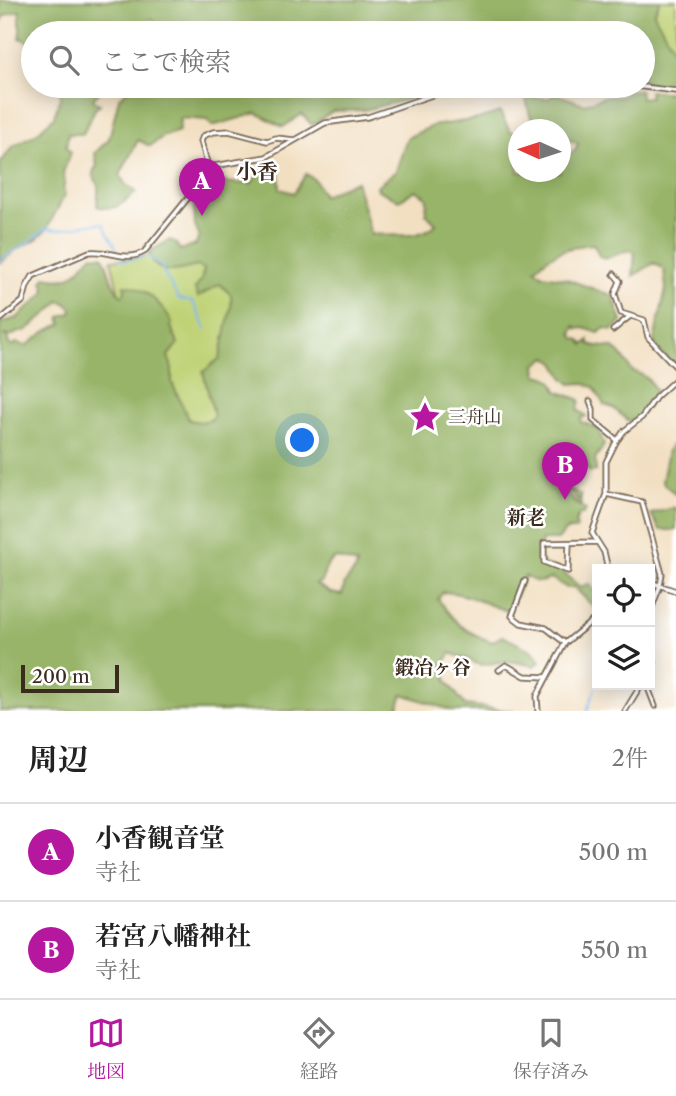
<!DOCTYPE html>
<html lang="ja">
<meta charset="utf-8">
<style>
:root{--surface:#fff;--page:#f6f6f6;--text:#222;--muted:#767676;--line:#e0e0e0;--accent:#b5179e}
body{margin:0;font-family:"Libre Caslon Text","Noto Serif JP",serif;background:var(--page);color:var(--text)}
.controls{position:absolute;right:21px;bottom:21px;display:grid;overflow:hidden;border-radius:0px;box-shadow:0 4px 18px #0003}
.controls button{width:63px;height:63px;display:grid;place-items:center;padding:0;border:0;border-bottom:2px solid var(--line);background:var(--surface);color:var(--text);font:35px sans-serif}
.compass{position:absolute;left:508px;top:119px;width:63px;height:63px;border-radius:50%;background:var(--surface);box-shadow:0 4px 18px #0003;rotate:273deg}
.scale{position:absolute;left:21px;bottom:18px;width:98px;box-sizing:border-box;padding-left:7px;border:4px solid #3b2a1e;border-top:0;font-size:19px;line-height:24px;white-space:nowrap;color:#3b2a1e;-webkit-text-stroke:5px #fff;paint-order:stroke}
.you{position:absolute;left:303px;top:441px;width:24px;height:24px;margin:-18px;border:5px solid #fff;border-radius:50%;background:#1a73e8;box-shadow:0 0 0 10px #1a73e833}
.badge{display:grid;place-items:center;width:46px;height:46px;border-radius:50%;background:var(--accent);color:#fff;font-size:23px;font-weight:700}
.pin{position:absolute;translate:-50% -58px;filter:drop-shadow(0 2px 4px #0008)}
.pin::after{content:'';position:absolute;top:37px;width:24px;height:21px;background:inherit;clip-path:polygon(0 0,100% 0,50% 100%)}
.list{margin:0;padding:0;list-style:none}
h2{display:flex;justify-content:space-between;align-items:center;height:91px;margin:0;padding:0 28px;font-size:30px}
h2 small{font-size:23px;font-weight:400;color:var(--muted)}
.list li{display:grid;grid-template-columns:46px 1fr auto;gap:21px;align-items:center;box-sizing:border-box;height:98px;padding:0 28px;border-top:2px solid var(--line)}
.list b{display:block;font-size:26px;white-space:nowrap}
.list p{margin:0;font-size:23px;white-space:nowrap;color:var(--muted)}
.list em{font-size:23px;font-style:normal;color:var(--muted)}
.icon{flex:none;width:38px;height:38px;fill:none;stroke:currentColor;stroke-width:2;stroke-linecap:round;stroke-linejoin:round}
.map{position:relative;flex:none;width:676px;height:711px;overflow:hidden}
.search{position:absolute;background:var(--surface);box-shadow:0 4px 18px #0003;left:21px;right:21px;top:21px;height:77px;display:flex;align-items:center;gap:18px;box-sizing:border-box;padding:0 24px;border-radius:38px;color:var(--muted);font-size:26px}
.sheet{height:287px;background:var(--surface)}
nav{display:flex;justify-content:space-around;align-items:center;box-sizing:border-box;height:98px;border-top:2px solid var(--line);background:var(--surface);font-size:19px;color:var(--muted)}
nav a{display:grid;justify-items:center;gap:4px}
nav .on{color:var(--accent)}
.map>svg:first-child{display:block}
</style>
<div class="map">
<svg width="676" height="711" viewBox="0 0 676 711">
<rect width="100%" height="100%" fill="#fff"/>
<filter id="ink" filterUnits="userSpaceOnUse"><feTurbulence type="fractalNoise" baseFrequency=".0143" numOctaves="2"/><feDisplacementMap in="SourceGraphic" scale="14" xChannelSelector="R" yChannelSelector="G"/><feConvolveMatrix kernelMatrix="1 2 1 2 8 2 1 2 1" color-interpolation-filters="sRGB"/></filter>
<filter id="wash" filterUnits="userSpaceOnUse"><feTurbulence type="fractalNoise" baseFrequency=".00686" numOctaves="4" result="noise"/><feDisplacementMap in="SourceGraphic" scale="28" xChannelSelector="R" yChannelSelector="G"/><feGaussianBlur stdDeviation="1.57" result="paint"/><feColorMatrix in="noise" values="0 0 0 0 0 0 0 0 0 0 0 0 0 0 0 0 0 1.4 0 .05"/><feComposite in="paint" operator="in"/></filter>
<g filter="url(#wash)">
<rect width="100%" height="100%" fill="#f2dfc1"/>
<path fill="#bfd276" stroke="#7d7e4a" stroke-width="2" d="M653,0h23v76l-26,-66z
M154,255l54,12 11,13 48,9 -49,140 -35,4 -63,-135 -9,-38z"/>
<path fill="#97b467" stroke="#696f42" stroke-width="2" fill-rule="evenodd" d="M0,0h660l-6,14 22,39v34l-33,-4v-50h-441l-2,-4 -5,4h-37v-8l-6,-7 -6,4 -3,11h-110v11l-13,-6v-27l-15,4 -5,10z
M54,86h51l-12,13 2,3 5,2 -5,5 -12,25h-15l-2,13 5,6 -8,19 2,11 -2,5 2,7 -19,35 -9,9 -20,10 -17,14v-99l12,-17 25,-14 17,-16 7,-22z
M132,86l18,1 312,-1 -98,24 -31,1 -21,14 -10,-11 -19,13 -26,-14 -45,13 -5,-6 -27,-2 -1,13 -15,5 -14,10 -12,-6 -18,35 5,9 11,8c-14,12 -21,20 -39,14 0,-6 2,-13 1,-19 -1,-11 -10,-10 -1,-21l-2,-13 14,-14 10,-41z
M627,90l13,1 1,7 9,-1 -1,-6 27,2v274l-20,-20 -2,-7 12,-51 -2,-20 -10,-6 -21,13 2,-24 -6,-2 -22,8 -8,-2 -5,-12c-23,2 -43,8 -59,25l8,6 24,4 46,17 9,26 -10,8 -8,-2 -5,5 -15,-5 -7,1 -2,-3 -3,6 2,6 6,2 4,5 5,-5v4c7,3 11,2 18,3 13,0 18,14 25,24 13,4 18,8 24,21l-12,19 -14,11 -17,-14 -9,-3 -10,-18 -13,-4 -10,1 -7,-6 -9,-15 -8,-6 -11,8 1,10c13,3 15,3 20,16l23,9 -2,10 8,6 -5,3v3l17,6 6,17 -9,14 1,12 -6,1 -5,-8 -11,-1 -7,-5 -12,22 26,15v5l-12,-9 -6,2 17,8 1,4 -10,-4 15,9 -3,4h-4l-4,9 2,4 -2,3h-9l-8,10h-16l-4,16 6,8 15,5 21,18 9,-3 8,10v16l-23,-23 -7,1 -16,-10c-11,6 -15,5 -26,-2l-16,35c-25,-6 -39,-18 -66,-19l-5,7c17,24 25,32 54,43l10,-6 31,15 7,10 -5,5 -26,-5 -29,4 -29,-12 -7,10 3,18 18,24 49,6h-61l-50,-17 -6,17h-397v-388l17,-5 27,-24 1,-9 -3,-3 3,-5c26,6 30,-3 47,-22l11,1c7,14 7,30 19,40l3,-5 -1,-6c21,2 38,19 48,37l-1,5 7,16 -10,13 4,12v15l17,37 11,2 11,-2 3,-5 -11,-43 17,-14 11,-51v-12l-11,-11 -22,13 -3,-8 6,-8 3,-12 -7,-3c-19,5 -41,13 -48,-14l21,-12 5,2 5,8 16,-5 3,-10 -4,-9 -1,-23 16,-4 9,-17 32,2 13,-18 15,1 1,22 14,4 12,-19 9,6 8,16 33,-15 15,53c20,1 50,6 65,-10l-10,-10 1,-16 -11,-8 -17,10 -21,-10 -1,-4 19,-15 11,-33 25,-12 46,-7 22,-7 10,19 8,2v39h42l1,-22 9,3 5,-2 3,-8 -17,-6 -1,-7c-27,-1 -28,-5 -34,-31l6,-2 15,2 9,-5 28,10 22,-8 16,1zM59,301l7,2 6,6 -1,4 -11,4 2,7 -14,6 -22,16 -9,-3 -6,3 -3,-4v-5l-5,-2h10c4,-3 7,-3 11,-4 5,-2 33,-25 35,-30zM336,558l21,6 -1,5 -11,14 -3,12 -11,-2 -15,-9 6,-3c3,-10 3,-18 14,-23z
M676,438v57l-14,-13 6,-32z
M676,507v23h-16l-9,-16z"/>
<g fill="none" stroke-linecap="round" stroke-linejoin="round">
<path stroke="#7ab3ea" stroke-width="2" d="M148,256l14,10 1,6 16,27 14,3 13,27
M119,259l7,1 18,-3
M0,261c15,-12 33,-19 46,-33 19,6 39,-8 58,-4 3,11 11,17 13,27
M596,686l1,-2
M587,711l8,-22"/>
</g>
</g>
<g filter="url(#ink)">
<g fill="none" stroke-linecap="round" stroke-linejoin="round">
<defs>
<path id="minor" d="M635,86l41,5
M209,170l-8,-29 2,-5 10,-4 16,-1 38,10 9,-3 19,2
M614,274l6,7 -5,13 6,19 23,7 4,17 28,30
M0,320l23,-19 4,-15 6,-10 56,-24c20,-3 36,11 55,0l70,-86 52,-9 59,-34 43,-6 67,-23 42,-8
M613,330l16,-13
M590,401l3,8v11l24,20
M606,494l36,8 20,72 -2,12 -10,26
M569,543l-1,28 -24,-9v-19l53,-1
M608,569l-4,-17 -12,-19 14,-39v-32l10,-20 8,-11 18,-14 14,-20 20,-18
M525,581l-13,35 9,7 25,5 19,15
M650,582l26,9
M650,634l4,29 -4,9
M499,670l7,-5 19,11 22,1
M647,685l8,21
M538,711l-1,-15 28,-53 32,-26
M625,711l16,-26"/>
</defs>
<use href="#minor" stroke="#7b6957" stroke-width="7"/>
<use href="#minor" stroke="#fff" stroke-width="3.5"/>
</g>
</g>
<defs>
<symbol id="sight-bare" viewBox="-9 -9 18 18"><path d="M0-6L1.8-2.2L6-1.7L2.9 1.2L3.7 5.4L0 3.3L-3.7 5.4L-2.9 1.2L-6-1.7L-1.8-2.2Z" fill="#b5179e" stroke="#fff" stroke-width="2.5" paint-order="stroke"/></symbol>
</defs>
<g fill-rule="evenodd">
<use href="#sight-bare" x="403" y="395" width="44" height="44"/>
</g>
<g text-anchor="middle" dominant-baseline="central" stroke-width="5" stroke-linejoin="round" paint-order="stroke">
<g font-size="18" fill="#3b2a1e" stroke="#fff" text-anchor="start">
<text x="448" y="417">三舟山</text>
</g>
<g font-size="19" font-weight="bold" fill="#3b2a1e" stroke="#fff">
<text x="526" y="517">新老</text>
<text x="433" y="667">鍛冶ヶ谷</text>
</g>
<g font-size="21" font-weight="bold" fill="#3b2a1e" stroke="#fff">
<text x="257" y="171">小香</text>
</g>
</g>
</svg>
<div class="controls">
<button><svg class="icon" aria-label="locate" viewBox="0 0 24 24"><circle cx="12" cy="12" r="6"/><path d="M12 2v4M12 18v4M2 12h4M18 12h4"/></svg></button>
<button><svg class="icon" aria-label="layers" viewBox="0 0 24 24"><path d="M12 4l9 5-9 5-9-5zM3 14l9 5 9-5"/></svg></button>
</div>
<svg class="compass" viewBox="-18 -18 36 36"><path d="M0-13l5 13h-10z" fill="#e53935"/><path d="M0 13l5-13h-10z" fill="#767676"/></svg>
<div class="scale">200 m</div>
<div class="you"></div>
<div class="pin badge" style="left:202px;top:216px">A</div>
<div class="pin badge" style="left:565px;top:500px">B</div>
<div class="search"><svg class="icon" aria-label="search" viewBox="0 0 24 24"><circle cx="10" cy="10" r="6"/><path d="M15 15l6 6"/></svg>ここで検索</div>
</div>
<section class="sheet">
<h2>周辺<small>2件</small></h2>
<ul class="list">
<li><span class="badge">A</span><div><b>小香観音堂</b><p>寺社</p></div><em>500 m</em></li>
<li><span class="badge">B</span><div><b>若宮八幡神社</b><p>寺社</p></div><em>550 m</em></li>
</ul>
</section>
<nav>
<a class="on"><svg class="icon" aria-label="map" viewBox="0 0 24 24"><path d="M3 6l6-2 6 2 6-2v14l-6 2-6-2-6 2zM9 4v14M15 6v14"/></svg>地図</a>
<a><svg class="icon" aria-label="directions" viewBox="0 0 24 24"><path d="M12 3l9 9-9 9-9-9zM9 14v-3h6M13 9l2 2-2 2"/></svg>経路</a>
<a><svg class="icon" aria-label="saved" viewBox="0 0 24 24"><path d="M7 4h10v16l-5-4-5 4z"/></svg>保存済み</a>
</nav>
